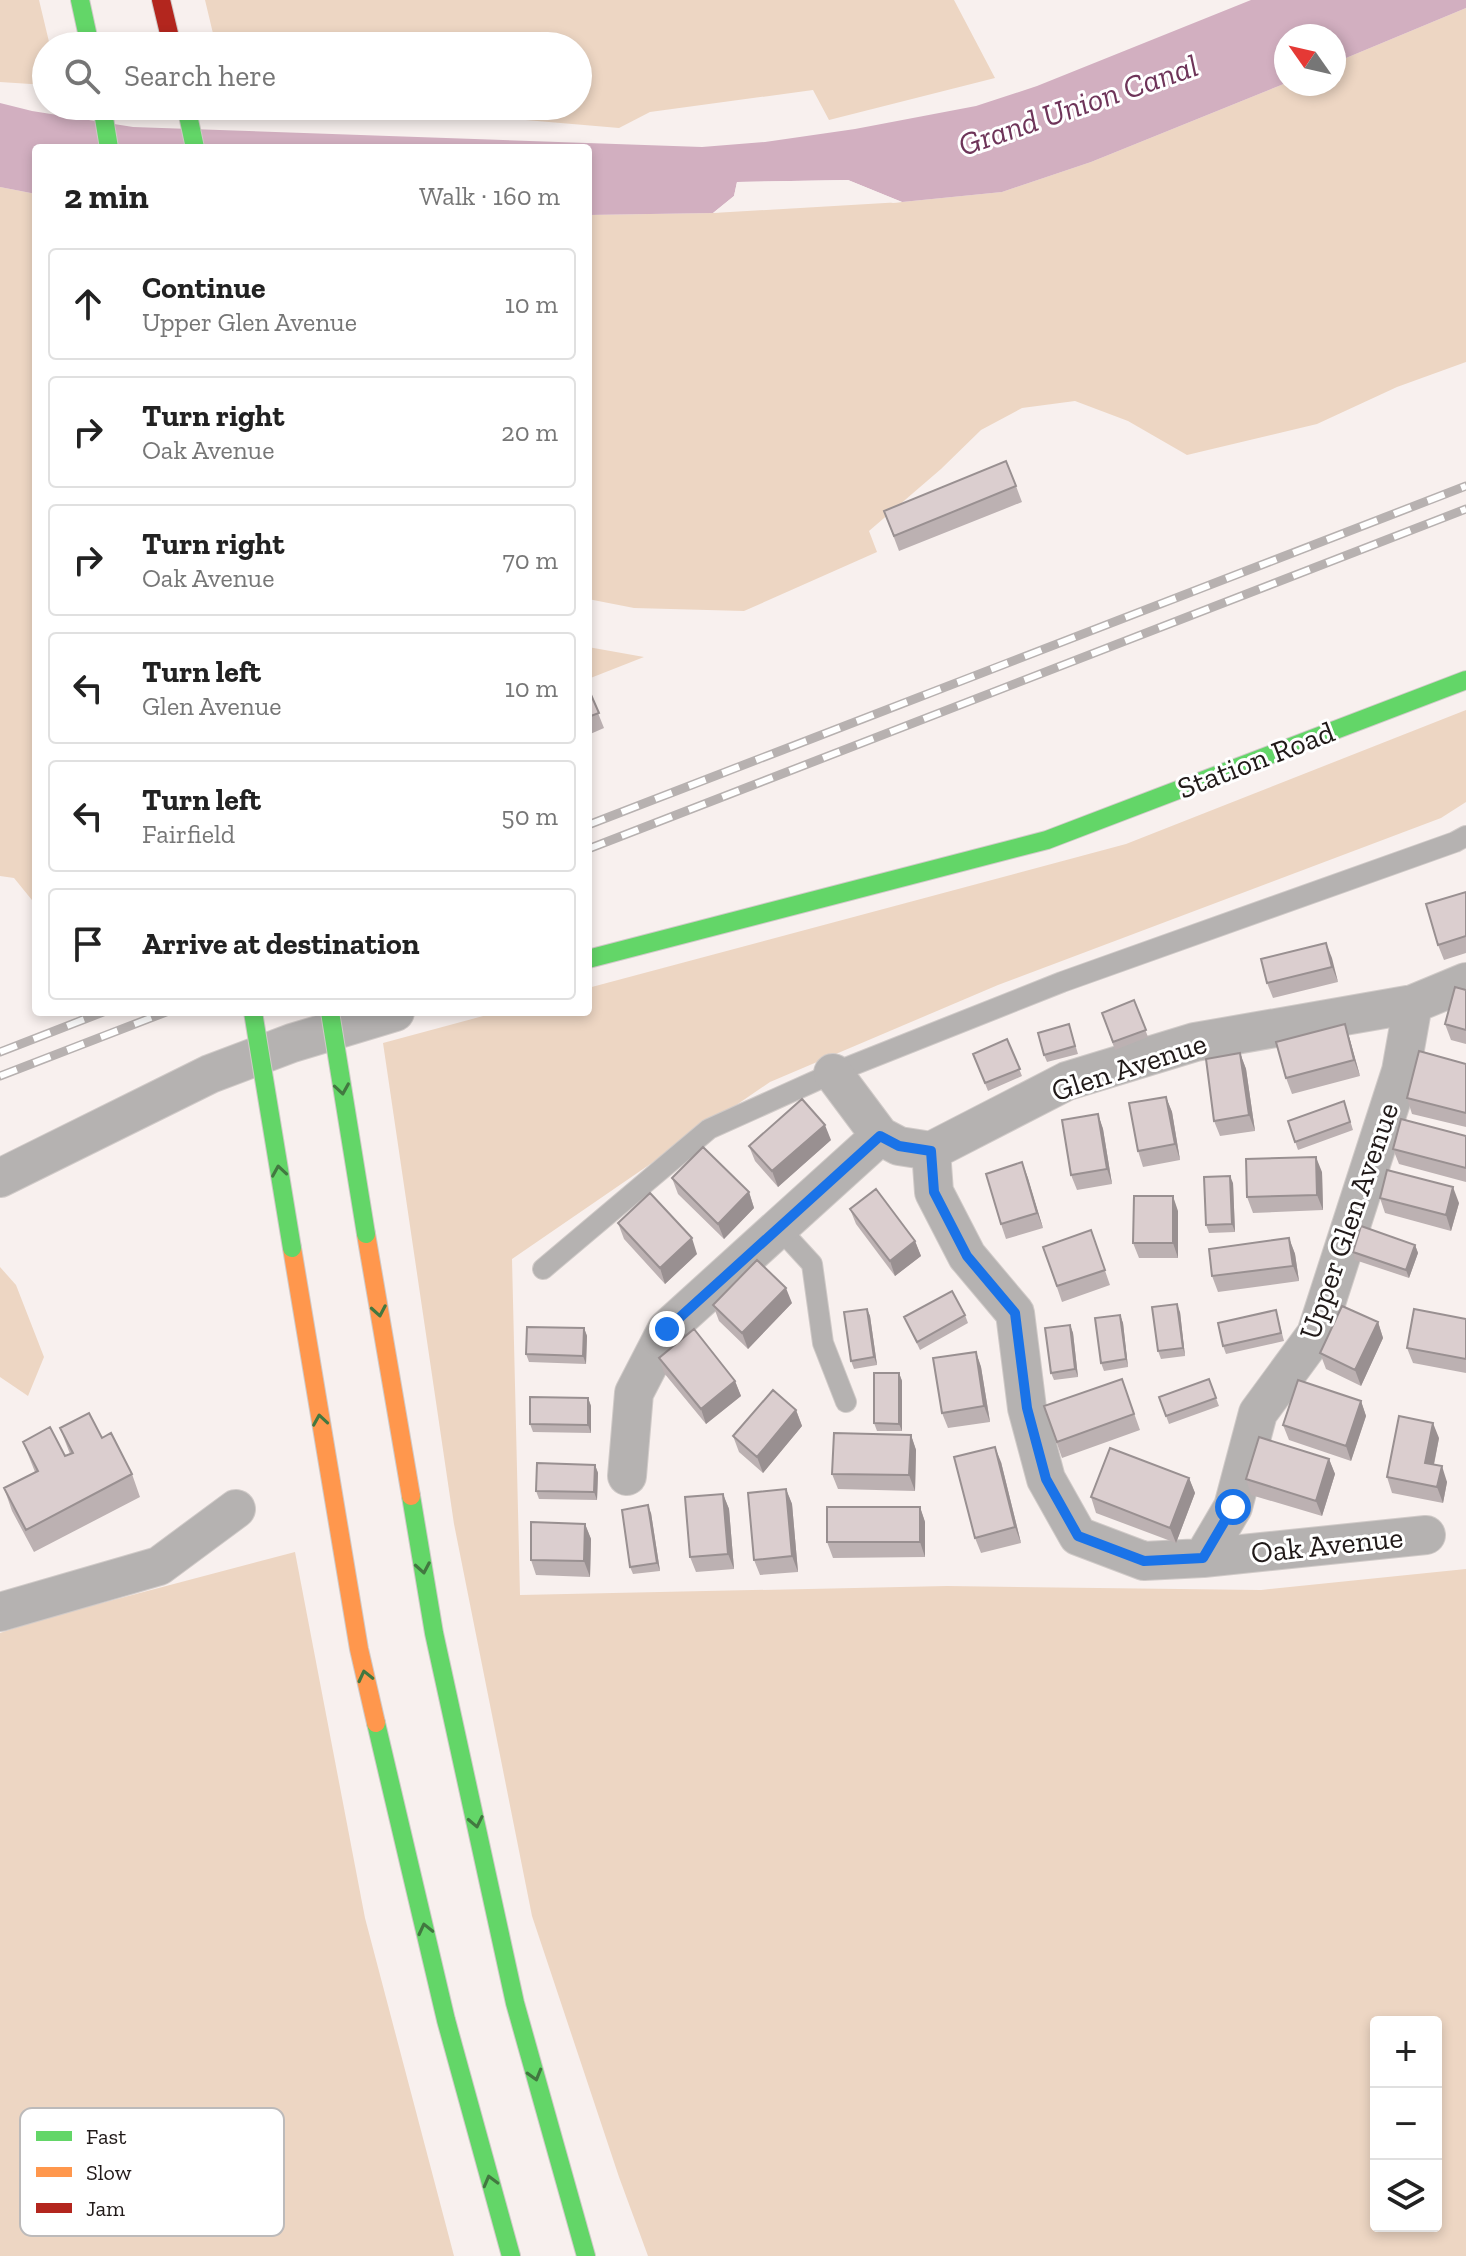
<!DOCTYPE html>
<meta charset="utf-8">
<style>
:root{--surface:#fff;--page:#f6f6f6;--text:#222;--muted:#767676;--line:#e0e0e0}
body{margin:0;font-family:"Zilla Slab",serif;background:var(--page);color:var(--text)}
.controls{position:absolute;right:24px;bottom:24px;display:grid;overflow:hidden;border-radius:8px;box-shadow:0 4px 12px #0003}
.controls button{width:72px;height:72px;display:grid;place-items:center;padding:0;border:0;border-bottom:2px solid var(--line);background:var(--surface);color:var(--text);font:40px sans-serif}
.compass{position:absolute;left:1274px;top:24px;width:72px;height:72px;border-radius:50%;background:var(--surface);box-shadow:0 4px 12px #0003;rotate:304deg}
.stop{position:absolute;width:24px;height:24px;margin:-18px;border:6px solid #1a73e8;border-radius:50%;background:#fff}
.stop.end{background:#1a73e8;border-color:#fff;box-shadow:0 2px 8px #0008}
.list{margin:0;padding:0;list-style:none}
h2{display:flex;justify-content:space-between;align-items:center;height:104px;margin:0;padding:0 32px;font-size:34px}
h2 small{font-size:26px;font-weight:400;color:var(--muted)}
.list li{display:grid;grid-template-columns:52px 1fr auto;gap:24px;align-items:center;box-sizing:border-box;height:112px;margin:0 16px 16px;padding:0 16px;border:2px solid var(--line);border-radius:8px}
.list b{display:block;font-size:30px;white-space:nowrap}
.list p{margin:0;font-size:26px;white-space:nowrap;color:var(--muted)}
.list em{font-size:26px;font-style:normal;color:var(--muted)}
.icon{flex:none;width:44px;height:44px;fill:none;stroke:currentColor;stroke-width:2;stroke-linecap:round;stroke-linejoin:round}
.map{position:relative;flex:none;width:1466px;height:2256px;overflow:hidden}
.search{position:absolute;background:var(--surface);box-shadow:0 4px 12px #0003;left:32px;top:32px;width:560px;height:88px;display:flex;align-items:center;gap:20px;box-sizing:border-box;padding:0 28px;border-radius:44px;color:var(--muted);font-size:30px}
.panel{position:absolute;background:var(--surface);box-shadow:0 4px 12px #0003;left:32px;top:144px;width:560px;height:872px;border-radius:8px}
.map>svg:first-child{display:block}
</style>
<div class="map">
<svg width="1466" height="2256" viewBox="0 0 1466 2256">
<rect width="100%" height="100%" fill="#f8f0ee"/>
<path fill="#edd6c3" fill-rule="evenodd" d="M0,0h39l11,46h-4v39l-46,-3z
M205,0h749l41,78 -166,42 -16,-30 -163,22 -31,16 -256,-22 -132,4v-4h347v-60h-362z
M1466,8v354l-69,25 -80,37 -130,31 -59,-34 -53,-20 -53,7 -41,22 -40,39 -72,62 8,21 -133,59 -110,-3 -46,-9v-384l125,-2 189,-11 100,-10 89,-30 195,-79 48,1v-21z
M0,187l36,7v711l-22,-27 -14,-2z
M588,647l56,10 -56,22z
M1466,710v92l-25,16 -443,167 -228,97 -258,177 8,336 427,-9 314,4 205,-21v687h-818l-29,-79 -87,-261 -78,-392 -71,-481 115,-31h90v-24l538,-144zM1376,2022h60v204h-60z
M0,1267l16,18 28,72 -16,39 -28,-19z
M295,1552l70,366 89,338h-454v-623l49,-16z"/>
<path fill="#d2afc0" d="M1251,0h215v8l-132,55v-27h-48v47l-195,79 -89,30 -100,10 -54,-22 -111,2 -3,14 -21,17 -125,2v-67h-552v46l-36,-7v-84l32,8 101,16 569,20 63,-5 90,-13 121,-23 61,-20z"/>
<path fill="#f8f0ee" d="M848,180l54,22 -9,1 -46,-19 -107,1 -3,14 -17,13 -7,1 21,-17 3,-14z"/>
<g fill="none" stroke-linecap="round" stroke-linejoin="round">
<defs>
<path id="lane" d="M779,1228l33,36 11,79 23,59
M543,1269l166,-140 124,-56 229,-91 393,-140 11,-6"/>
<path id="street" d="M833,1073l47,63 19,10 32,5 136,-70 128,-39 218,-38 53,-22
M931,1151l3,41 33,64 48,57 12,95 19,71 32,57 66,25 59,-3 223,-23
M0,1178l210,-104 82,-31 103,-31
M627,1476l7,-83 33,-64 213,-193
M1203,1558l30,-51 25,-94 58,-79 85,-263 12,-67
M0,1612l159,-46 77,-57"/>
<path id="fast" d="M80,0l10,46
M102,106l7,42
M186,106l9,42
M588,959l459,-119 419,-160
M411,1496l23,137 81,370 71,253
M376,1723l70,297 65,236"/>
<path id="slow" d="M366,1234l45,262
M292,1248l67,401 17,74"/>
<path id="jam" d="M161,0l11,46"/>
</defs>
<use href="#lane" stroke="#d0cac8" stroke-width="22"/>
<use href="#street" stroke="#d0cac8" stroke-width="40"/>
<use href="#fast" stroke="#d0cac8" stroke-width="20"/>
<use href="#slow" stroke="#d0cac8" stroke-width="20"/>
<use href="#jam" stroke="#d0cac8" stroke-width="20"/>
<use href="#lane" stroke="#b5b2b1" stroke-width="20"/>
<use href="#street" stroke="#b5b2b1" stroke-width="38"/>
<use href="#fast" stroke="#63d668" stroke-width="18"/>
<use href="#slow" stroke="#ff974d" stroke-width="18"/>
<use href="#jam" stroke="#b3261e" stroke-width="18"/>
<defs>
<path id="rail" d="M588,825l878,-339
M588,849l878,-340
M0,1052l103,-40
M0,1076l166,-64"/>
</defs>
<use href="#rail" stroke="#b7b1b0" stroke-width="9"/>
<use href="#rail" stroke="#fff" stroke-width="6" stroke-dasharray="18" stroke-linecap="butt"/>
<defs>
<path id="fast-bridge" d="M253,1012l39,236
M330,1012l36,222"/>
</defs>
<use href="#fast-bridge" stroke="#d0cac8" stroke-width="20" stroke-linecap="butt"/>
<use href="#fast-bridge" stroke="#63d668" stroke-width="18"/>
</g>
<path fill="#bcb1b2" d="M1016,486l6,16 -123,49 -15,-40z
M588,688l16,40 -16,7z
M1466,892v61l-22,7 -6,-15z
M1326,943l12,39 -65,16 -6,-15z
M1466,990v54l-15,-4 -6,-16z
M1134,1000l14,37 -33,13 -13,-37z
M1069,1024l9,30 -31,8 -3,-7z
M1345,1024l5,16 10,36 -68,18 -6,-16z
M1007,1039l15,37 -34,15 -15,-37z
M1240,1053l6,16 9,62 -35,5 -6,-15z
M1466,1064v63l-54,-13 -5,-16z
M1166,1097l6,15 8,48 -37,7 -5,-16z
M1344,1101l9,29 -55,20 -10,-29z
M1098,1114l5,15 9,55 -35,6 -6,-15z
M1466,1136v46l-67,-18 -6,-15z
M831,1140l-53,47 -23,-26 -6,-15z
M1022,1162l21,66 -37,11 -5,-15z
M1322,1172l1,38 -70,3 -6,-16z
M672,1178l77,14 5,16 -30,31 -46,-45z
M1233,1183l2,49 -26,1 -3,-8z
M1380,1198l79,5 -8,28 -66,-18z
M850,1209l65,32 6,15 -26,20 -39,-52z
M1178,1211v47h-39l-6,-15z
M618,1223l79,31 -32,30 -41,-45z
M1091,1230l19,55 -48,17 -19,-55z
M1289,1238l6,16 4,27 -81,11 -6,-16z
M1415,1245l3,8 -9,25 -54,-18 -2,-8z
M792,1303l-44,46 -29,-28 -6,-16z
M867,1309l3,7 7,49 -23,4 -3,-8z
M1276,1310l8,31 -58,13 -3,-8z
M1180,1312l5,44 -24,3 -3,-8z
M965,1315l3,8 -48,27 -16,-33z
M1120,1315l3,8 5,44 -24,4 -3,-8z
M1466,1319v54l-53,-10 -6,-15z
M1378,1322l5,16 -22,48 -35,-17 -6,-16z
M1070,1325l3,8 5,44 -24,3 -3,-7z
M584,1328l3,8 -1,28 -57,-2 -3,-8z
M976,1352l5,15 9,55 -42,6 -6,-15z
M659,1358l76,23 6,15 -35,28 -42,-51z
M899,1373l3,8v50h-25l-3,-8z
M1122,1379l18,51 -78,28 -18,-52z
M1209,1379l10,27 -50,18 -3,-8z
M588,1398l3,8v27l-58,-1 -3,-8z
M1361,1401l5,15 -15,45 -62,-21 -6,-15z
M796,1410l6,16 -39,47 -24,-21 -6,-16z
M60,1428l42,10 30,36 8,23 -106,55 -22,-41 -8,-23 31,-16 -12,-30 42,14 5,-2z
M911,1435l5,15 -1,41 -77,-2 -6,-15z
M1439,1438l-5,27 13,17 -4,21 -51,-10 -5,-16z
M1329,1459l6,15 -13,42 -71,-21 -5,-16z
M1001,1462l20,81 -40,10 -6,-15z
M595,1465l3,8 -1,27 -58,-1 -3,-8z
M1189,1478l6,15 -19,50 -80,-30 -5,-16z
M786,1489l6,15 6,68 -38,3 -6,-15z
M723,1494l6,15 5,60 -38,3 -6,-15z
M920,1507l5,15v35l-92,1 -6,-16z
M651,1513l9,58 -27,3 -3,-7z
M585,1524l6,15 -1,38 -54,-2 -5,-15z"/>
<path fill="#999091" d="M1326,943l6,15 6,24 -6,-15z
M1345,1024l5,16 10,36 -6,-16z
M1240,1053l6,16 9,62 -6,-16z
M1166,1097l6,15 8,48 -5,-16z
M1098,1114l5,15 9,55 -5,-15z
M825,1125l6,15 -53,47 -6,-16z
M1316,1157l6,15 1,38 -6,-15z
M1022,1162l6,16 15,50 -6,-15z
M1230,1176l3,7 2,49 -3,-8z
M1453,1187l6,16 -8,28 -5,-16z
M749,1192l5,16 -30,31 -6,-15z
M1173,1196l5,15v47l-5,-15z
M692,1238l5,16 -32,30 -5,-16z
M1289,1238l6,16 4,27 -6,-15z
M915,1241l6,15 -26,20 -5,-15z
M1415,1245l3,8 -9,25 -3,-8z
M786,1288l6,15 -44,46 -6,-16z
M1177,1304l3,8 5,44 -2,-8z
M867,1309l3,7 7,49 -3,-8z
M1120,1315l3,8 5,44 -2,-8z
M1378,1322l5,16 -22,48 -6,-16z
M1070,1325l3,8 5,44 -3,-8z
M584,1328l3,8 -1,28 -3,-8z
M976,1352l5,15 9,55 -6,-16z
M899,1373l3,8v50l-3,-7z
M735,1381l6,15 -35,28 -5,-15z
M588,1398l3,8v27l-3,-8z
M1361,1401l5,15 -15,45 -5,-15z
M796,1410l6,16 -39,47 -6,-16z
M1433,1423l6,15 -8,40 -6,-15z
M911,1435l5,15 -1,41 -6,-16z
M995,1447l6,15 20,81 -6,-16z
M1329,1459l6,15 -13,42 -6,-15z
M595,1465l3,8 -1,27 -3,-8z
M1442,1466l5,16 -4,21 -6,-16z
M1189,1478l6,15 -19,50 -6,-15z
M786,1489l6,15 6,68 -6,-16z
M723,1494l6,15 5,60 -6,-15z
M648,1505l3,8 9,58 -3,-8z
M920,1507l5,15v35l-5,-15z
M585,1524l6,15 -1,38 -6,-16z"/>
<path fill="#dbcecf" stroke="#999091" stroke-width="2" d="M1006,461l10,25 -122,50 -10,-25z
M588,688l11,25 -11,4z
M1466,892v44l-28,9 -12,-41z
M1326,943l6,24 -65,16 -6,-24z
M1455,987l11,3v40l-21,-6z
M1134,1000l12,30 -33,12 -11,-29z
M1069,1024l6,22 -31,9 -6,-22z
M1345,1024l9,36 -68,18 -10,-36z
M1007,1039l13,30 -35,14 -12,-29z
M1419,1051l47,13v49l-59,-15z
M1240,1053l9,62 -35,6 -8,-62z
M1166,1097l9,47 -37,7 -9,-48z
M802,1099l23,26 -53,46 -23,-25z
M1344,1101l6,21 -55,20 -7,-21z
M1098,1114l9,55 -36,6 -9,-55z
M1401,1119l65,17v32l-73,-19z
M703,1147l46,45 -31,32 -46,-46z
M1316,1157l1,38 -70,2 -1,-38z
M1022,1162l15,51 -36,11 -15,-50z
M1387,1170l66,17 -7,28 -66,-17z
M1230,1176l2,48 -26,1 -2,-48z
M876,1189l39,52 -25,20 -40,-52z
M650,1193l42,45 -32,30 -42,-45z
M1134,1196h39v47h-40z
M1361,1226l54,19 -9,25 -53,-18z
M1091,1230l14,40 -48,16 -14,-39z
M1289,1238l4,28 -81,10 -3,-27z
M757,1260l29,28 -44,45 -29,-28z
M952,1291l13,24 -48,27 -13,-25z
M1177,1304l6,44 -25,3 -6,-44z
M1342,1306l36,16 -23,48 -35,-17z
M867,1309l7,48 -23,4 -7,-49z
M1414,1309l52,10v40l-59,-11z
M1276,1310l5,23 -58,13 -5,-23z
M1120,1315l6,44 -25,4 -6,-45z
M1070,1325l5,44 -24,4 -6,-45z
M527,1327l57,1 -1,28 -57,-2z
M694,1329l41,52 -34,28 -42,-51z
M976,1352l8,54 -42,7 -9,-55z
M874,1373h25v51l-25,-1z
M1122,1379l12,35 -77,28 -13,-36z
M1209,1379l7,19 -50,18 -7,-19z
M1298,1380l63,21 -15,45 -63,-21z
M773,1390l23,20 -39,47 -24,-21z
M530,1397l58,1v27l-58,-1z
M89,1413l13,25 9,-5 21,41 -106,56 -22,-42 34,-17 -15,-29 27,-15 15,29 8,-3 -13,-25z
M1399,1416l34,7 -8,40 17,3 -5,21 -50,-10z
M834,1433l77,2 -2,40 -77,-1z
M1259,1437l70,22 -13,42 -70,-22z
M995,1447l20,80 -40,11 -21,-81z
M1110,1448l79,30 -19,50 -79,-31z
M537,1463l58,2 -1,27 -58,-1z
M786,1489l6,67 -38,4 -6,-67z
M723,1494l5,60 -38,3 -5,-60z
M648,1505l9,58 -27,4 -8,-57z
M827,1507h93v35h-93z
M531,1522l54,2 -1,37 -53,-1z"/>
<defs><path id="oneway-chevron" d="M-2-3.5L2.5 0L-2 3.5" fill="none" stroke-width="1.6" stroke-linecap="round" stroke-linejoin="round" transform="scale(2)"/></defs>
<g stroke="#427840">
<use href="#oneway-chevron" transform="translate(342 1089) rotate(81)"/>
<use href="#oneway-chevron" transform="translate(279 1171) rotate(-99)"/>
<use href="#oneway-chevron" transform="translate(379 1311) rotate(80)"/>
<use href="#oneway-chevron" transform="translate(320 1420) rotate(-99)"/>
<use href="#oneway-chevron" transform="translate(423 1568) rotate(80)"/>
<use href="#oneway-chevron" transform="translate(365 1676) rotate(-103)"/>
<use href="#oneway-chevron" transform="translate(476 1822) rotate(78)"/>
<use href="#oneway-chevron" transform="translate(425 1929) rotate(-103)"/>
<use href="#oneway-chevron" transform="translate(535 2075) rotate(74)"/>
<use href="#oneway-chevron" transform="translate(490 2181) rotate(-105)"/>
</g>
<g fill="none" stroke-linecap="round" stroke-linejoin="round">
<path stroke="#1a73e8" stroke-width="10" d="M667,1329l213,-193 19,10 32,5 3,41 33,64 48,57 12,95 19,71 32,57 66,25 59,-3 30,-51"/>
</g>
<g text-anchor="middle" dominant-baseline="central" stroke-width="6" stroke-linejoin="round" paint-order="stroke">
<g font-size="30" fill="#211a19" stroke="#fff">
<text transform="translate(1256 760) rotate(-21)">Station Road</text>
<text transform="translate(1129 1067) rotate(-18)">Glen Avenue</text>
<text transform="translate(1349 1221) rotate(-71)">Upper Glen Avenue</text>
<text transform="translate(1327 1545) rotate(-6)">Oak Avenue</text>
</g>
<g font-size="32" font-style="italic" fill="#6e3459" stroke="#fff">
<text transform="translate(1078 105) rotate(-19)">Grand Union Canal</text>
</g>
</g>
<rect x="20" y="2108" width="264" height="128" rx="12" fill="#fff" stroke="#bcbaba" stroke-width="2"/>
<rect x="36" y="2131" width="36" height="10" fill="#63d668"/>
<rect x="36" y="2167" width="36" height="10" fill="#ff974d"/>
<rect x="36" y="2203" width="36" height="10" fill="#b3261e"/>
<g font-size="22" fill="#211a19">
<text x="86" y="2144">Fast</text>
<text x="86" y="2180">Slow</text>
<text x="86" y="2216">Jam</text>
</g>
</svg>
<div class="controls">
<button>+</button>
<button>−</button>
<button><svg class="icon" aria-label="layers" viewBox="0 0 24 24"><path d="M12 4l9 5-9 5-9-5zM3 14l9 5 9-5"/></svg></button>
</div>
<svg class="compass" viewBox="-18 -18 36 36"><path d="M0-13l5 13h-10z" fill="#e53935"/><path d="M0 13l5-13h-10z" fill="#767676"/></svg>
<div class="stop" style="left:1233px;top:1507px"></div>
<div class="stop end" style="left:667px;top:1329px"></div>
<div class="search"><svg class="icon" aria-label="search" viewBox="0 0 24 24"><circle cx="10" cy="10" r="6"/><path d="M15 15l6 6"/></svg>Search here</div>
<section class="panel">
<h2>2 min<small>Walk · 160 m</small></h2>
<ul class="list">
<li><svg class="icon" aria-label="ahead" viewBox="0 0 24 24"><path d="M12 20V5M6 11l6-6 6 6"/></svg><div><b>Continue</b><p>Upper Glen Avenue</p></div><em>10 m</em></li>
<li><svg class="icon" aria-label="right" viewBox="0 0 24 24"><path d="M7 20v-9h11M14 6l5 5-5 5"/></svg><div><b>Turn right</b><p>Oak Avenue</p></div><em>20 m</em></li>
<li><svg class="icon" aria-label="right" viewBox="0 0 24 24"><path d="M7 20v-9h11M14 6l5 5-5 5"/></svg><div><b>Turn right</b><p>Oak Avenue</p></div><em>70 m</em></li>
<li><svg class="icon" aria-label="left" viewBox="0 0 24 24"><path d="M17 20v-9H6M10 6l-5 5 5 5"/></svg><div><b>Turn left</b><p>Glen Avenue</p></div><em>10 m</em></li>
<li><svg class="icon" aria-label="left" viewBox="0 0 24 24"><path d="M17 20v-9H6M10 6l-5 5 5 5"/></svg><div><b>Turn left</b><p>Fairfield</p></div><em>50 m</em></li>
<li><svg class="icon" aria-label="arrive" viewBox="0 0 24 24"><path d="M6 21V4h12l-3 4 3 4H6"/></svg><div><b>Arrive at destination</b></div></li>
</ul>
</section>
</div>
